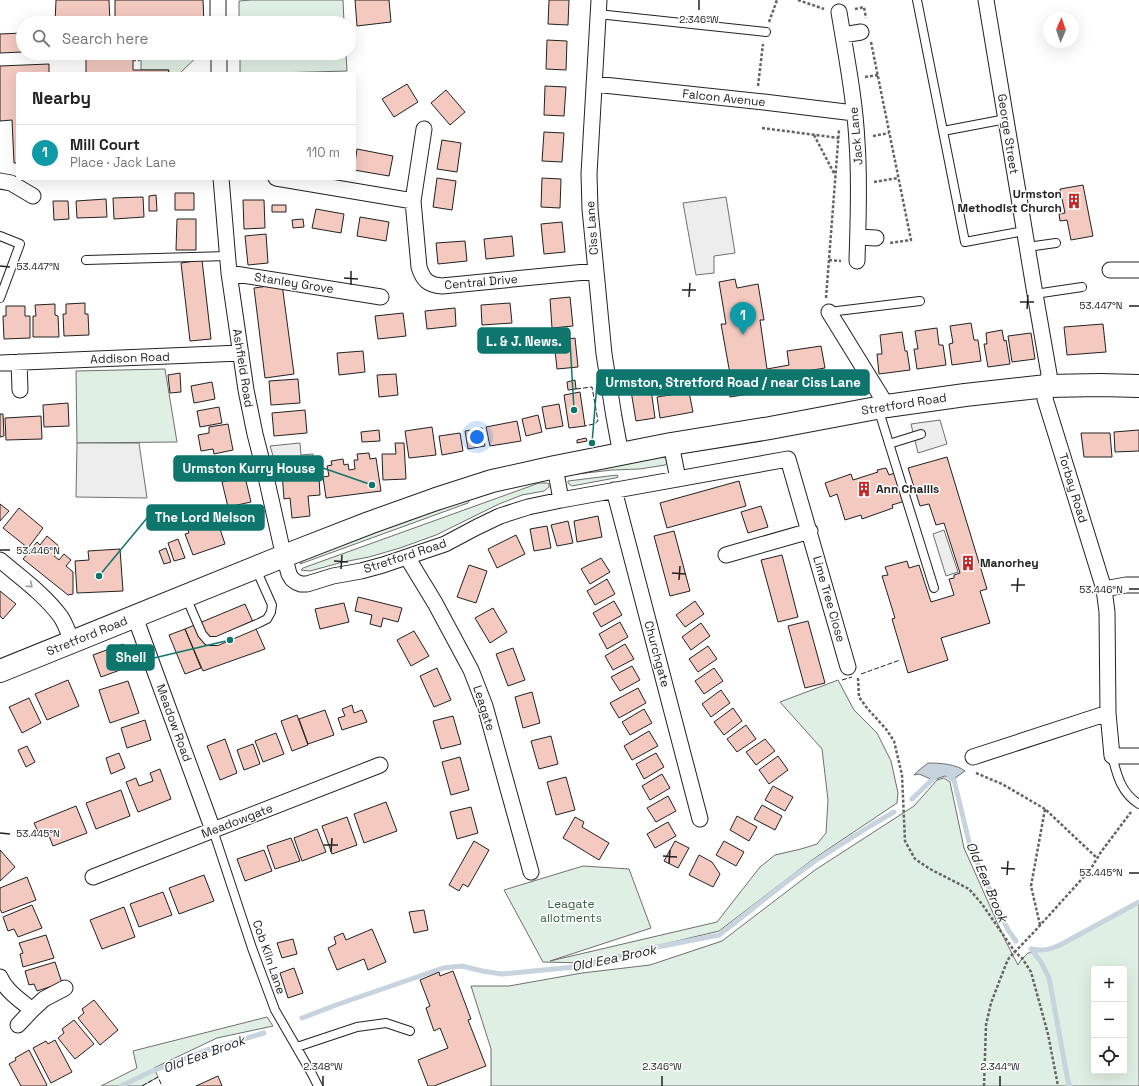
<!DOCTYPE html>
<meta charset="utf-8">
<style>
:root{--surface:#fff;--page:#f6f6f6;--text:#222;--muted:#767676;--line:#e0e0e0;--accent:#c62828}
body{margin:0;font-family:"Space Grotesk",sans-serif;background:var(--page);color:var(--text)}
.controls{position:absolute;right:12px;bottom:12px;display:grid;overflow:hidden;border-radius:4px;box-shadow:0 4px 16px #0002}
.controls button{width:36px;height:36px;display:grid;place-items:center;padding:0;border:0;border-bottom:1px solid var(--line);background:var(--surface);color:var(--text);font:20px sans-serif}
.compass{position:absolute;left:1043px;top:12px;width:36px;height:36px;border-radius:50%;background:var(--surface);box-shadow:0 4px 16px #0002;rotate:2deg}
.you{position:absolute;left:477px;top:437px;width:14px;height:14px;margin:-10px;border:3px solid #fff;border-radius:50%;background:#1a73e8;box-shadow:0 0 0 6px #1a73e833}
.badge{display:grid;place-items:center;width:26px;height:26px;border-radius:50%;background:var(--accent);color:#fff;font-size:13px;font-weight:700}
.pin{position:absolute;translate:-50% -33px;filter:drop-shadow(0 1px 2px #0008)}
.pin::after{content:'';position:absolute;top:21px;width:14px;height:12px;background:inherit;clip-path:polygon(0 0,100% 0,50% 100%)}
.list{margin:0;padding:0;list-style:none}
h2{display:flex;justify-content:space-between;align-items:center;height:52px;margin:0;padding:0 16px;font-size:17px}
h2 small{font-size:13px;font-weight:400;color:var(--muted)}
.list li{display:grid;grid-template-columns:26px 1fr auto;gap:12px;align-items:center;box-sizing:border-box;height:56px;padding:0 16px;border-top:1px solid var(--line)}
.list b{display:block;font-size:15px;white-space:nowrap}
.list p{margin:0;font-size:13px;white-space:nowrap;color:var(--muted)}
.list em{font-size:13px;font-style:normal;color:var(--muted)}
.icon{flex:none;width:22px;height:22px;fill:none;stroke:currentColor;stroke-width:2;stroke-linecap:round;stroke-linejoin:round}
.map{position:relative;flex:none;width:1139px;height:1086px;overflow:hidden}
.search{position:absolute;background:var(--surface);box-shadow:0 4px 16px #0002;left:16px;top:16px;width:340px;height:44px;display:flex;align-items:center;gap:10px;box-sizing:border-box;padding:0 14px;border-radius:22px;color:var(--muted);font-size:15px}
.panel{position:absolute;background:var(--surface);box-shadow:0 4px 16px #0002;left:16px;top:72px;width:340px;height:108px;border-radius:4px}
.map>svg:first-child{display:block}
</style>
<div class="map">
<svg width="1139" height="1086" viewBox="0 0 1139 1086">
<rect width="100%" height="100%" fill="#fff"/>
<path fill="#e0efe3" stroke="#6f6f6f" fill-rule="evenodd" d="M251,0h92l1,23h-105v-22z
M141,53h60l-22,21h-11v-4h-27z
M240,53h106l1,18 -107,3z
M165,369l12,73 -100,1 -1,-72z
M662,457l4,1 2,4 -3,3 -25,4 -28,1 -43,5 2,-2z
M617,475l1,1v1l-3,1 -43,8 -4,-3v-2z
M539,483h8l2,1v3l-5,4 -22,4 -23,9 -63,31 -36,13 -31,9 -26,5 -33,9 -9,-1 2,-2z
M467,500l2,1 -1,2 -168,61 3,-4 35,-15z
M838,680l16,30 23,23 14,28 7,32 -1,10 -85,57 -93,71 -134,32 -42,-1 -39,-72 79,-24 46,3 22,59 -101,33 167,-39 43,-55 15,-12 26,-6 16,-5 9,-11 2,-33 -6,-51 -42,-47z
M944,778l6,4 14,66 42,94 12,23 3,-5 7,-7 23,-4 9,-4 79,-43v184h-648v-37l-20,-63h38l73,-13 68,-8 72,-24 93,-71 99,-64 23,-26zM1094,969h30v102h-30z
M267,1017l6,9 -56,12 -63,30 4,9 -16,9h-41l36,-18 -4,-17z"/>
<path fill="#ededed" stroke="#6f6f6f" d="M726,197l9,56 -21,3v17l-18,2 -13,-72z
M940,420l7,24 -29,9 -7,-29z
M77,443h62l8,55 -71,-1z
M300,443l1,12 12,-1 1,23 -16,1v-8l-20,2 -8,-26z
M944,530l14,42 -12,4 -13,-42z"/>
<path fill="#c7d3dd" stroke="#6f6f6f" d="M928,763c12,0 28,1 37,8l-10,7 -1,2 -9,-4 -12,4 -14,-6 -5,1 4,-4z"/>
<g fill="none" stroke-linecap="round" stroke-linejoin="round">
<path stroke="#c7d3dd" stroke-width="5" d="M949,777l5,3 16,66 38,84 8,11
M912,799l23,-22
M1031,949l10,13 8,16 19,103 2,5
M1031,949c13,2 17,1 29,-4l79,-43
M302,1018l34,-13 107,-37 19,-2 20,5 20,3 82,-8 63,-17 72,-14 66,-52 30,-22 55,-35 24,-14
M121,1086l29,-14 57,-22 57,-17"/>
</g>
<path fill="#f3c9c0" stroke="#222" d="M56,0h53l1,23h-55z
M115,0h88l1,23h-89z
M355,0h34l2,22 -34,4z
M549,0h20l-1,25 -20,-1z
M23,33v19l-23,1v-19z
M547,40l20,1 -1,29 -20,-1z
M86,53h47v17h36l-1,4h-82z
M49,64v10h-31v89h-4l-2,-43 -12,1v-55z
M407,84l11,18 -24,15 -12,-18z
M545,86l21,1 -2,29 -20,-1z
M446,90l19,22 -15,13 -19,-22z
M544,132l20,1 -2,29 -20,-1z
M442,140l19,3 -4,29 -20,-3z
M357,149l36,7 -4,20 -35,-6z
M437,178l19,3 -4,29 -19,-3z
M542,178l19,1 -1,29 -19,-1z
M1083,185l10,51 -22,4 -4,-20 -7,1 -1,-7 6,-1 -5,-24z
M175,193h19v17h-19z
M156,195l1,16h-8v-15z
M143,197l1,20 -30,2 -1,-21z
M106,199l1,18 -30,1 -1,-17z
M243,200h21l1,28 -21,1z
M53,201h15l1,18 -15,1z
M272,205h14v7h-14z
M316,209l28,5 -3,19 -29,-5z
M360,217l29,5 -3,19 -29,-5z
M177,219h19v31h-20z
M303,219l1,8 -11,1 -1,-8z
M562,222l3,30 -21,2 -3,-30z
M266,234l2,29 -20,2 -3,-29z
M512,236l2,20 -28,3 -2,-20z
M465,241l2,20 -29,3 -2,-21z
M202,260l9,79 -21,2 -9,-78z
M735,279l2,9 21,-4 6,36h-4l7,49 22,-4 -2,-14 34,-5 4,22 -31,5 2,14 -66,10 -3,-22 3,-1 -9,-50h5l-7,-42z
M282,284l12,90 -29,4 -11,-90z
M570,297l3,29 -21,2 -2,-29z
M85,303v11h3l1,21 -25,1 -1,-22h3v-10z
M510,303l2,20 -30,2 -1,-20z
M55,304v11l3,1 1,21h-26v-21h3l-1,-11z
M6,306h19v10h5v22l-26,1 -1,-23h3z
M455,308l1,18 -29,3 -2,-18z
M403,313l3,23 -28,3 -3,-23z
M971,323l3,17h4l3,21 -29,4 -3,-21 4,-1 -3,-17z
M1103,324l3,28 -39,3 -3,-28z
M937,328l2,17h4l3,20 -29,4 -3,-20h4l-3,-18z
M1002,330l2,11 2,-1 4,24 -22,3 -4,-23h3l-1,-11z
M902,332l3,19h2l3,19 -31,4 -2,-20h5l-2,-19z
M1031,333l4,26 -23,3 -4,-26z
M575,338l3,29 -21,2 -3,-28z
M363,351l2,21 -26,3 -2,-22z
M180,373l1,19 -11,1 -2,-18z
M396,374l2,21 -19,2 -2,-22z
M298,379l2,24 -29,2 -2,-24z
M575,380l1,9 -8,1 -1,-8z
M212,382l3,17 -21,4 -3,-17z
M650,382l5,36 -19,3 -6,-36z
M580,392l5,34 -16,2 -5,-33z
M689,392l4,20 -33,6 -3,-21z
M68,403l1,23 -25,1 -1,-22z
M559,404l4,22 -17,3 -4,-22z
M219,407l3,16 -22,4 -3,-16z
M305,410l2,23 -33,3 -2,-23z
M0,414h3l1,22 -4,1z
M538,415l4,17 -16,4 -4,-17z
M41,416l1,23 -36,1 -1,-22z
M517,421l4,20 -31,5 -4,-19z
M228,424l5,26 -19,4 -1,-5 -12,2 -3,-16 11,-2v-6z
M432,427l4,28 -27,3 -4,-27z
M482,428l3,18 -17,3 -3,-18z
M379,430l1,11 -18,1 -1,-10z
M1139,430v21l-24,1 -1,-20z
M460,433l3,18 -21,4 -3,-19z
M1081,433h29l2,24h-28z
M586,438l1,3 -10,2v-3z
M395,443h9l2,36 -23,1 -1,-26h14z
M369,453l1,6 6,-1 5,33 -55,7 -3,-21 6,-1 -2,-10 5,-1 -1,-4 12,-2 1,6 4,-1 1,6 6,-1 -1,-9h4l-1,-6z
M947,457l40,132 -7,2 10,32 -49,15 7,22 -40,13 -16,-54 3,-1 -13,-42 6,-1 -3,-8 22,-6 2,7 10,-3 12,37 23,-7 -5,-16 5,-1v-3l6,-2 -16,-50 -8,2 -7,-21 -9,2 -12,-38z
M886,468l3,7 6,-2 10,28 -13,4 1,3 -31,11 -1,-4 -16,5 -8,-26 -7,3 -5,-14 26,-9 2,6 25,-8 -1,-2z
M298,470v8l21,-1 1,18 -12,1 2,20 -18,2 -2,-20 -6,1 -2,-27z
M245,477l6,25 -23,5 -6,-25z
M739,481l7,25 -79,22 -7,-25z
M0,504l9,7 -9,10z
M761,506l7,21 -20,6 -7,-21z
M19,508l24,20 -15,20 -25,-20z
M192,513l3,7 5,-1 2,6 15,-5 8,24 -32,11 -8,-21 4,-1 -6,-16z
M598,516l4,21 -25,5 -3,-21z
M568,521l5,22 -16,3 -6,-21z
M547,526l4,22 -17,3 -4,-22z
M674,531l16,60 -20,5 -16,-60z
M516,535l9,19 -28,14 -9,-19z
M47,536l13,11 -6,9 5,4 5,-6 7,6 -5,6 7,6v22l-5,1 -45,-36 14,-17 3,3z
M178,539l7,19 -11,3 -6,-18z
M166,548l5,14 -7,2 -5,-13z
M120,549l3,42 -46,2 -2,-32 14,-1 -1,-9z
M782,555l16,62 -20,5 -17,-62z
M601,558l9,14 -20,12 -9,-15z
M469,565l18,6 -11,32 -19,-6z
M607,579l8,15 -20,11 -8,-14z
M0,591l16,13 -13,15 -3,-3z
M358,597l44,11 -4,14 -15,-4 -2,9 -11,-3 2,-9 -17,-4z
M614,601l8,14 -21,12 -8,-14z
M695,601l9,13 -19,13 -9,-12z
M344,603l5,19 -29,7 -5,-20z
M245,604l20,45 -62,22 -18,-42z
M493,608l14,24 -17,11 -15,-25z
M808,621l17,62 -20,5 -17,-62z
M620,622l8,15 -21,12 -8,-15z
M701,623l9,13 -19,14 -9,-13z
M185,629l16,39 -16,6 -16,-39z
M414,631l15,25 -18,10 -14,-26z
M123,644l8,22 -30,11 -8,-22z
M625,644l9,15 -21,11 -8,-14z
M708,646l9,13 -19,13 -9,-13z
M513,648l12,32 -17,6 -12,-32z
M632,666l8,14 -20,11 -9,-14z
M437,668l14,32 -17,7 -14,-31z
M714,668l9,13 -19,13 -9,-13z
M68,680l11,26 -32,14 -12,-26z
M128,681l11,32 -29,10 -11,-33z
M638,688l8,15 -27,15 -9,-15z
M721,690l9,13 -19,14 -9,-13z
M532,692l8,31 -17,5 -8,-31z
M29,698l12,25 -19,10 -13,-26z
M352,705l2,8 8,-3 5,12 -25,8 -4,-12 7,-2 -3,-7z
M733,708l9,13 -18,14 -10,-13z
M644,709l8,14 -22,12 -8,-13z
M325,710l9,25 -26,9 -9,-25z
M297,715l11,30 -16,6 -11,-30z
M453,716l8,28 -20,5 -8,-28z
M145,720l6,20 -24,8 -6,-20z
M746,725l10,14 -19,13 -10,-13z
M649,731l9,15 -26,14 -8,-14z
M276,733l8,21 -21,8 -8,-21z
M551,736l7,28 -19,5 -8,-28z
M225,739l12,34 -17,7 -13,-34z
M765,739l10,12 -19,14 -10,-13z
M253,744l7,20 -16,6 -7,-20z
M27,746l8,16 -9,5 -8,-17z
M119,753l6,15 -14,6 -5,-16z
M656,753l8,14 -20,12 -8,-15z
M778,756l10,14 -19,14 -10,-14z
M460,757l9,33 -18,5 -9,-33z
M160,769l11,30 -33,13 -12,-30 10,-4 3,8 14,-5 -3,-8z
M662,774l8,14 -20,12 -8,-14z
M566,777l9,33 -19,5 -9,-33z
M773,786l20,11 -8,14 -20,-11z
M121,790l9,26 -34,13 -10,-26z
M668,796l8,15 -20,11 -9,-14z
M386,802l11,29 -33,12 -10,-29z
M762,805l20,11 -7,14 -21,-11z
M76,806l11,27 -34,13 -6,-15 -8,3 -5,-11z
M471,807l7,26 -21,6 -7,-27z
M737,816l20,11 -8,14 -19,-11z
M347,817l10,28 -25,9 -10,-28z
M575,817l9,5 -2,5 27,16 -10,17 -36,-22z
M668,822l8,14 -21,12 -8,-14z
M317,829l9,23 -24,9 -8,-23z
M291,838l9,23 -25,8 -8,-23z
M474,841l15,9 -21,37 -5,-3 -4,7 -10,-6z
M675,841l14,7 -11,20 -14,-7z
M724,841l20,11 -8,14 -20,-11z
M0,850l15,17 -15,14z
M264,850l8,21 -27,10 -8,-22z
M699,855l13,7 8,12 -7,13 -24,-12z
M204,875l10,26 -35,13 -10,-26z
M27,877l9,23 -34,13 -2,-4v-21z
M163,892l9,23 -33,12 -9,-23z
M32,905l10,23 -24,9 -4,-8 -6,2 -5,-14z
M124,907l11,30 -33,12 -12,-29z
M424,910l4,20 -14,3 -5,-21z
M372,929l14,33 -18,8 -4,-11 -27,11 -9,-22 8,-4 -2,-7 9,-4 3,7z
M46,935l8,23 -31,9 -3,-13 3,-1 -4,-10z
M293,939l4,15 -15,4 -5,-15z
M55,962l7,21 -25,8 -3,-7 -5,1 -4,-14z
M294,968l9,25 -15,5 -8,-25z
M453,971l18,48 -3,1 18,46 -52,20h-6l-10,-26 30,-12 -8,-20 -6,3 -8,-23 4,-2 -10,-26 19,-8 1,4z
M94,1000l24,30 -18,15 -22,-27 6,-5 -2,-4z
M74,1020l20,24 -19,15 -17,-21 6,-5 -2,-4z
M55,1040l17,32 -21,11 -18,-35 13,-7 2,3z
M29,1050l18,35 -2,1h-24l-12,-22 7,-4 -1,-2z
M218,1076l4,10h-26z"/>
<g fill="none" stroke-linecap="round" stroke-linejoin="round">
<defs>
<path id="lane" d="M917,0l48,242 59,-11
M598,14l168,18
M943,131l63,-12
M0,236l20,8 -20,54
M1027,247l29,-4
M86,260l142,-4
M1035,294l47,-7
M829,312l91,-11
M878,408l56,180
M889,444l32,-10
M186,597l16,37 6,7h9l42,-18 8,-4 4,-7 1,-7 -16,-36
M1112,756c5,19 9,37 27,48
M213,830l39,118 23,62 37,64 6,12
M297,1047l60,-20 29,-4 24,8"/>
<path id="street" d="M218,0v23
M599,0l-8,139 -2,35 1,35 14,145 10,63 7,38
M986,0l49,294 14,80 -4,25 59,190 3,23 1,101 4,43h27
M839,12c7,43 16,87 18,130 3,40 1,80 0,119
M843,35l18,-3
M219,53v21
M594,84l170,18 90,11
M424,129l-11,72 6,66c4,13 9,18 23,19l154,-15
M221,178l8,95 17,117 9,44 11,43 15,67 8,30 3,5 4,3 5,2h6l26,-8 28,-5 22,-6 62,-21 32,-17 23,-11 28,-9 33,-7 227,-41 60,208
M276,178l137,23
M0,181l11,2 22,13
M858,237l18,1
M1110,270h29
M229,273l152,24
M829,312l58,94
M19,362l1,28
M0,363l241,-10
M671,444l7,35
M555,467l6,33
M614,490l86,329
M726,555l84,-24
M407,557l28,46 36,67 14,36 46,166
M0,560c21,18 44,34 61,57 5,8 8,17 11,25
M1104,589l22,-4h13
M135,617l78,213
M973,757l135,-44
M93,877l287,-112
M0,977c6,14 20,23 32,33
M18,1025l14,-15 12,-11 21,-11"/>
<path id="secondary" d="M0,671l284,-115 85,-33 67,-24 56,-18 63,-14 116,-23 99,-16 117,-22 78,-11 82,-9 53,-1 39,1"/>
</defs>
<use href="#lane" stroke="#222" stroke-width="10"/>
<use href="#street" stroke="#222" stroke-width="17"/>
<use href="#secondary" stroke="#222" stroke-width="24"/>
<path stroke="#646464" stroke-width="2.5" stroke-dasharray="3 2" stroke-linecap="butt" d="M798,0l26,9
M855,9l9,-2 2,11
M769,22l8,-22
M871,42l40,198 -21,3
M133,60h6v-7
M865,77l13,-2
M758,86l5,-42
M762,128l77,10
M814,135l21,40
M873,136l16,-3
M874,182l24,-4
M829,260l12,1
M826,298l13,-168
M858,678l1,19 8,11 19,21 8,12 8,34 3,66 10,18 15,10 39,20 13,15 33,48 7,6 9,14 17,62 10,52
M976,773l26,11 43,25
M1040,925l-9,-39 14,-77 52,49
M984,1086l2,-61 5,-22 15,-39 3,-6 25,-26 56,-62 11,-18 30,-40"/>
<use href="#lane" stroke="#fff" stroke-width="8"/>
<use href="#street" stroke="#fff" stroke-width="15"/>
<use href="#secondary" stroke="#fff" stroke-width="22"/>
<path stroke="#222" stroke-width="1" stroke-dasharray="5 2" stroke-linecap="butt" d="M576,389l16,-2 6,34 -4,3 -9,2
M861,674l39,-14
M842,680l10,-3
M142,1086l16,-9 4,9"/>
</g>
<defs><path id="oneway-chevron" d="M-2-3.5L2.5 0L-2 3.5" fill="none" stroke-width="1.6" stroke-linecap="round" stroke-linejoin="round"/></defs>
<use stroke="#9c9c9c" href="#oneway-chevron" transform="translate(30 585) rotate(40)"/>
<path fill="none" stroke="#222" stroke-width="1.5" d="M699,10v-10M0,266l10,1M344,278l14,1M351,285v-14M682,290h14M689,297l1,-14M1020,302h14M1129,306h10M1027,309l1,-14M0,550h10M334,561l14,1M341,569l1,-14M672,573l14,1M679,580l1,-14M1011,585h14M1129,589h10M1017,592l1,-14M0,833l10,1M324,845h14M331,852l1,-14M663,856l14,1M669,864l1,-14M1001,868l14,1M1129,873h10M1007,875l1,-14M323,1086v-10M662,1086v-10M1000,1086v-10"/>
<defs>
<symbol id="building-bare" viewBox="-9 -9 18 18"><path d="M-4-6H4V6H1V3H-1V6H-4ZM-2.5-4.3h1.7v1.8h-1.7ZM.8-4.3h1.7v1.8H.8ZM-2.5-1h1.7V.8h-1.7ZM.8-1h1.7V.8H.8Z" fill="#c62828" stroke="#fff" stroke-width="2.5" paint-order="stroke"/></symbol>
</defs>
<g fill-rule="evenodd">
<use href="#building-bare" x="1063" y="190" width="22" height="22"/>
<use href="#building-bare" x="853" y="478" width="22" height="22"/>
<use href="#building-bare" x="957" y="552" width="22" height="22"/>
</g>
<g text-anchor="middle" dominant-baseline="central" stroke-width="3" stroke-linejoin="round" paint-order="stroke">
<g font-size="12" fill="#222" stroke="#fff">
<text transform="translate(724 98) rotate(6)">Falcon Avenue</text>
<text transform="translate(1008 134) rotate(81)">George Street</text>
<text transform="translate(856 136) rotate(-95)">Jack Lane</text>
<text transform="translate(592 228) rotate(-94)">Ciss Lane</text>
<text transform="translate(481 282) rotate(-5)">Central Drive</text>
<text transform="translate(294 283) rotate(9)">Stanley Grove</text>
<text transform="translate(130 358) rotate(-2)">Addison Road</text>
<text transform="translate(243 368) rotate(81)">Ashfield Road</text>
<text transform="translate(904 404) rotate(-9)">Stretford Road</text>
<text transform="translate(1073 488) rotate(73)">Torbay Road</text>
<text transform="translate(405 556) rotate(-18)">Stretford Road</text>
<text transform="translate(829 599) rotate(74)">Lime Tree Close</text>
<text transform="translate(87 636) rotate(-22)">Stretford Road</text>
<text transform="translate(657 654) rotate(75)">Churchgate</text>
<text transform="translate(484 708) rotate(72)">Leagate</text>
<text transform="translate(174 723) rotate(70)">Meadow Road</text>
<text transform="translate(237 821) rotate(-21)">Meadowgate</text>
<text transform="translate(269 957) rotate(71)">Cob Kiln Lane</text>
</g>
<g font-size="12" font-weight="bold" fill="#222" stroke="#fff" text-anchor="start">
<text x="1062" y="194" text-anchor="end">Urmston<tspan x="1062" dy="14">Methodist Church</tspan></text>
<text x="876" y="489">Ann Challis</text>
<text x="980" y="563">Manorhey</text>
</g>
<g font-size="12" fill="#2f5e38" stroke="#fff">
<text x="571" y="904">Leagate<tspan x="571" dy="14">allotments</tspan></text>
</g>
<g font-size="13" font-style="italic" fill="#222" stroke="#fff">
<text transform="translate(987 882) rotate(67)">Old Eea Brook</text>
<text transform="translate(614 958) rotate(-12)">Old Eea Brook</text>
<text transform="translate(204 1054) rotate(-20)">Old Eea Brook</text>
</g>
</g>
<g font-size="10" text-anchor="middle" fill="#222" stroke="#fff" stroke-width="3" stroke-linejoin="round" paint-order="stroke">
<text x="699" y="23">2.346°W</text>
<text x="38" y="270">53.447°N</text>
<text x="1101" y="309">53.447°N</text>
<text x="38" y="554">53.446°N</text>
<text x="1101" y="593">53.446°N</text>
<text x="38" y="837">53.445°N</text>
<text x="1101" y="876">53.445°N</text>
<text x="323" y="1070">2.348°W</text>
<text x="662" y="1070">2.346°W</text>
<text x="1000" y="1070">2.344°W</text>
</g>
<path fill="none" stroke="#0f766e" stroke-width="1.5" d="M574 410L570 341M592 443L597 383M372 485L323 468M99 576L147 518M230 640L154 658"/>
<g fill="#0f766e" stroke="#fff" stroke-width="1.5">
<circle cx="574" cy="410" r="4"/>
<circle cx="592" cy="443" r="4"/>
<circle cx="372" cy="485" r="4"/>
<circle cx="99" cy="576" r="4"/>
<circle cx="230" cy="640" r="4"/>
</g>
<g fill="#0f766e" stroke="#0f766e" stroke-width="1.5">
<rect x="478" y="328" width="92" height="25" rx="4"/>
<rect x="597" y="370" width="272" height="25" rx="4"/>
<rect x="174" y="456" width="149" height="25" rx="4"/>
<rect x="147" y="505" width="117" height="25" rx="4"/>
<rect x="107" y="645" width="47" height="25" rx="4"/>
</g>
<g font-size="13" text-anchor="middle" font-weight="bold" fill="#fff">
<text x="524" y="346">L. &amp; J. News.</text>
<text x="733" y="387">Urmston, Stretford Road / near Ciss Lane</text>
<text x="249" y="473">Urmston Kurry House</text>
<text x="205" y="522">The Lord Nelson</text>
<text x="131" y="662">Shell</text>
</g>
</svg>
<div class="controls">
<button>+</button>
<button>−</button>
<button><svg class="icon" aria-label="locate" viewBox="0 0 24 24"><circle cx="12" cy="12" r="6"/><path d="M12 2v4M12 18v4M2 12h4M18 12h4"/></svg></button>
</div>
<svg class="compass" viewBox="-18 -18 36 36"><path d="M0-13l5 13h-10z" fill="#e53935"/><path d="M0 13l5-13h-10z" fill="#767676"/></svg>
<div class="you"></div>
<div class="pin badge" style="left:743px;top:335px;background:#0f9aa8">1</div>
<div class="search"><svg class="icon" aria-label="search" viewBox="0 0 24 24"><circle cx="10" cy="10" r="6"/><path d="M15 15l6 6"/></svg>Search here</div>
<section class="panel">
<h2>Nearby<small></small></h2>
<ul class="list">
<li><span class="badge" style="background:#0f9aa8">1</span><div><b>Mill Court</b><p>Place · Jack Lane</p></div><em>110 m</em></li>
</ul>
</section>
</div>
